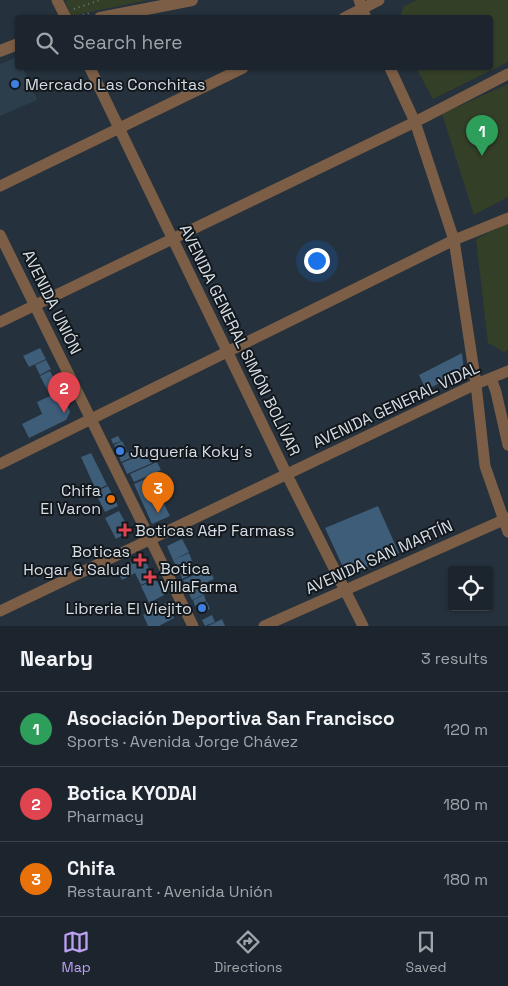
<!DOCTYPE html>
<meta charset="utf-8">
<style>
:root{--surface:#1c252d;--page:#252d35;--text:#f1f3f6;--muted:#a0a5aa;--line:#3a4249;--accent:#bca0f2}
body{margin:0;font-family:"Space Grotesk",sans-serif;background:var(--page);color:var(--text)}
.controls{position:absolute;right:15px;bottom:15px;display:grid;overflow:hidden;border-radius:5px;box-shadow:0 1px 4px #0004}
.controls button{width:45px;height:45px;display:grid;place-items:center;padding:0;border:0;border-bottom:1px solid var(--line);background:var(--surface);color:var(--text);font:25px sans-serif}
.you{position:absolute;left:316px;top:260px;width:18px;height:18px;margin:-12px;border:4px solid #fff;border-radius:50%;background:#1a73e8;box-shadow:0 0 0 8px #1a73e833}
.badge{display:grid;place-items:center;width:32px;height:32px;border-radius:50%;background:var(--accent);color:#fff;font-size:16px;font-weight:700}
.pin{position:absolute;translate:-50% -41px;filter:drop-shadow(0 1px 2px #0008)}
.pin::after{content:'';position:absolute;top:26px;width:18px;height:15px;background:inherit;clip-path:polygon(0 0,100% 0,50% 100%)}
.list{margin:0;padding:0;list-style:none}
h2{display:flex;justify-content:space-between;align-items:center;height:65px;margin:0;padding:0 20px;font-size:21px}
h2 small{font-size:16px;font-weight:400;color:var(--muted)}
.list li{display:grid;grid-template-columns:32px 1fr auto;gap:15px;align-items:center;box-sizing:border-box;height:75px;padding:0 20px;border-top:1px solid var(--line)}
.list b{display:block;font-size:19px;white-space:nowrap}
.list p{margin:0;font-size:16px;white-space:nowrap;color:var(--muted)}
.list em{font-size:16px;font-style:normal;color:var(--muted)}
.icon{flex:none;width:28px;height:28px;fill:none;stroke:currentColor;stroke-width:2;stroke-linecap:round;stroke-linejoin:round}
.map{position:relative;flex:none;width:508px;height:626px;overflow:hidden}
.search{position:absolute;background:var(--surface);box-shadow:0 1px 4px #0004;left:15px;right:15px;top:15px;height:55px;display:flex;align-items:center;gap:12px;box-sizing:border-box;padding:0 18px;border-radius:5px;color:var(--muted);font-size:19px}
.sheet{height:290px;background:var(--surface)}
nav{display:flex;justify-content:space-around;align-items:center;box-sizing:border-box;height:70px;border-top:1px solid var(--line);background:var(--surface);font-size:14px;color:var(--muted)}
nav a{display:grid;justify-items:center;gap:2px}
nav .on{color:var(--accent)}
.map>svg:first-child{display:block}
</style>
<div class="map">
<svg width="508" height="626" viewBox="0 0 508 626">
<rect width="100%" height="100%" fill="#25313c"/>
<path fill="#2c3d4c" d="M17,57l1,11h5l14,32 -37,16v-52z"/>
<path fill="#343f28" d="M68,0h80l-77,16 -6,-15z
M417,0h91v62l-75,37 -17,-31h74v-50l-90,-1 4,-11z
M508,84v113l-34,18 -32,-101z
M508,223v127l-4,2 -16,-9 -12,-104z"/>
<path fill="#3d5d79" d="M40,348l6,11 -17,8 -6,-11z
M462,353l2,18 -38,19 -7,-15z
M46,360l5,9 -11,6 -5,-10z
M50,371l10,19 -10,5 -10,-19z
M61,391l9,21 -4,8 -37,18 -7,-14 20,-10 -5,-12z
M118,436l3,5 -8,3 -2,-5z
M122,441l5,10 -8,4 -2,-5 4,-3 -5,2 -2,-4z
M132,450l3,6 -14,6 -2,-6z
M147,452l5,11 -25,11 -5,-11z
M91,453l16,32 -11,5 -15,-33z
M157,462l4,8 -27,12 -4,-8z
M159,473l6,13 -8,4 13,26 -18,8 -18,-40z
M108,486l10,20 -13,6 -10,-20z
M378,506l21,47 -52,23 -22,-48z
M119,511l11,20 -14,8 -11,-21z
M182,539l7,13 -16,8 -6,-14z
M189,553l3,8 -15,7 -4,-8z
M139,557l6,3 9,19 -13,6 -6,-12 -13,7 -5,-10z
M195,566l2,6 -15,7 -2,-6z
M209,568l5,11 -11,5 4,9 -15,7 -9,-20z
M156,579l8,16 -15,8 -8,-17z
M204,595l2,6 -11,5 -2,-6z
M207,602l3,7 -11,4 -3,-6z
M166,603l8,15 -15,8h-11l-5,-11z
M212,615l3,7 -10,4 -3,-6z
M222,619l3,7h-17z"/>
<g fill="none" stroke-linecap="round" stroke-linejoin="round">
<path stroke="#6a747e" stroke-width="2" stroke-dasharray="1 4" stroke-linecap="butt" d="M74,9l26,-9
M78,16l12,-3"/>
<path stroke="#7c5e46" stroke-width="11" d="M57,0l9,18
M359,0l7,18
M344,18l35,-18
M90,68l197,407 76,151
M390,68l25,54 39,118 22,144 9,82 23,66
M0,186l243,-118
M0,235l193,391
M0,322l415,-200 93,-48
M491,378l5,14 12,53
M0,464l454,-224 54,-22
M0,611l476,-227 32,-13
M264,626l244,-108"/>
<path stroke="#7c5e46" stroke-width="12" d="M100,18l92,-18
M0,51l18,-7"/>
</g>
<g fill="#3f7fe0" stroke="#13181d" stroke-width="2">
<circle cx="15" cy="84" r="5"/>
<circle cx="120" cy="451" r="5"/>
<circle cx="202" cy="608" r="5"/>
</g>
<circle fill="#e8710a" stroke="#13181d" stroke-width="2" cx="111" cy="499" r="5"/>
<g fill="#e0444e" stroke="#13181d" stroke-width="2">
<path d="M122.5 522.5h5v5h5v5h-5v5h-5v-5h-5v-5h5z"/>
<path d="M137.5 552.5h5v5h5v5h-5v5h-5v-5h-5v-5h5z"/>
<path d="M147.5 569.5h5v5h5v5h-5v5h-5v-5h-5v-5h5z"/>
</g>
<g text-anchor="middle" dominant-baseline="central" stroke-width="4" stroke-linejoin="round" paint-order="stroke">
<g font-size="16" fill="#d6dee5" stroke="#13181d" text-anchor="start">
<text x="25" y="84">Mercado Las Conchitas</text>
<text x="130" y="451">Juguería Koky´s</text>
<text x="101" y="490" text-anchor="end">Chifa<tspan x="101" dy="18">El Varon</tspan></text>
<text x="135" y="530">Boticas A&amp;P Farmass</text>
<text x="130" y="551" text-anchor="end">Boticas<tspan x="130" dy="18">Hogar &amp; Salud</tspan></text>
<text x="160" y="568">Botica<tspan x="160" dy="18">VillaFarma</tspan></text>
<text x="192" y="608" text-anchor="end">Libreria El Viejito</text>
</g>
<g font-size="16" fill="#d6dee5" stroke="#13181d">
<text transform="translate(52 302) rotate(64)">AVENIDA UNIÓN</text>
<text transform="translate(240 340) rotate(64)">AVENIDA GENERAL SIMÓN BOLÍVAR</text>
<text transform="translate(396 405) rotate(-25)">AVENIDA GENERAL VIDAL</text>
<text transform="translate(379 557) rotate(-24)">AVENIDA SAN MARTÍN</text>
</g>
</g>
</svg>
<div class="controls">
<button><svg class="icon" aria-label="locate" viewBox="0 0 24 24"><circle cx="12" cy="12" r="6"/><path d="M12 2v4M12 18v4M2 12h4M18 12h4"/></svg></button>
</div>
<div class="you"></div>
<div class="pin badge" style="left:482px;top:156px;background:#2e9e5b">1</div>
<div class="pin badge" style="left:64px;top:413px;background:#e0444e">2</div>
<div class="pin badge" style="left:158px;top:513px;background:#e8710a">3</div>
<div class="search"><svg class="icon" aria-label="search" viewBox="0 0 24 24"><circle cx="10" cy="10" r="6"/><path d="M15 15l6 6"/></svg>Search here</div>
</div>
<section class="sheet">
<h2>Nearby<small>3 results</small></h2>
<ul class="list">
<li><span class="badge" style="background:#2e9e5b">1</span><div><b>Asociación Deportiva San Francisco</b><p>Sports · Avenida Jorge Chávez</p></div><em>120 m</em></li>
<li><span class="badge" style="background:#e0444e">2</span><div><b>Botica KYODAI</b><p>Pharmacy</p></div><em>180 m</em></li>
<li><span class="badge" style="background:#e8710a">3</span><div><b>Chifa</b><p>Restaurant · Avenida Unión</p></div><em>180 m</em></li>
</ul>
</section>
<nav>
<a class="on"><svg class="icon" aria-label="map" viewBox="0 0 24 24"><path d="M3 6l6-2 6 2 6-2v14l-6 2-6-2-6 2zM9 4v14M15 6v14"/></svg>Map</a>
<a><svg class="icon" aria-label="directions" viewBox="0 0 24 24"><path d="M12 3l9 9-9 9-9-9zM9 14v-3h6M13 9l2 2-2 2"/></svg>Directions</a>
<a><svg class="icon" aria-label="saved" viewBox="0 0 24 24"><path d="M7 4h10v16l-5-4-5 4z"/></svg>Saved</a>
</nav>
